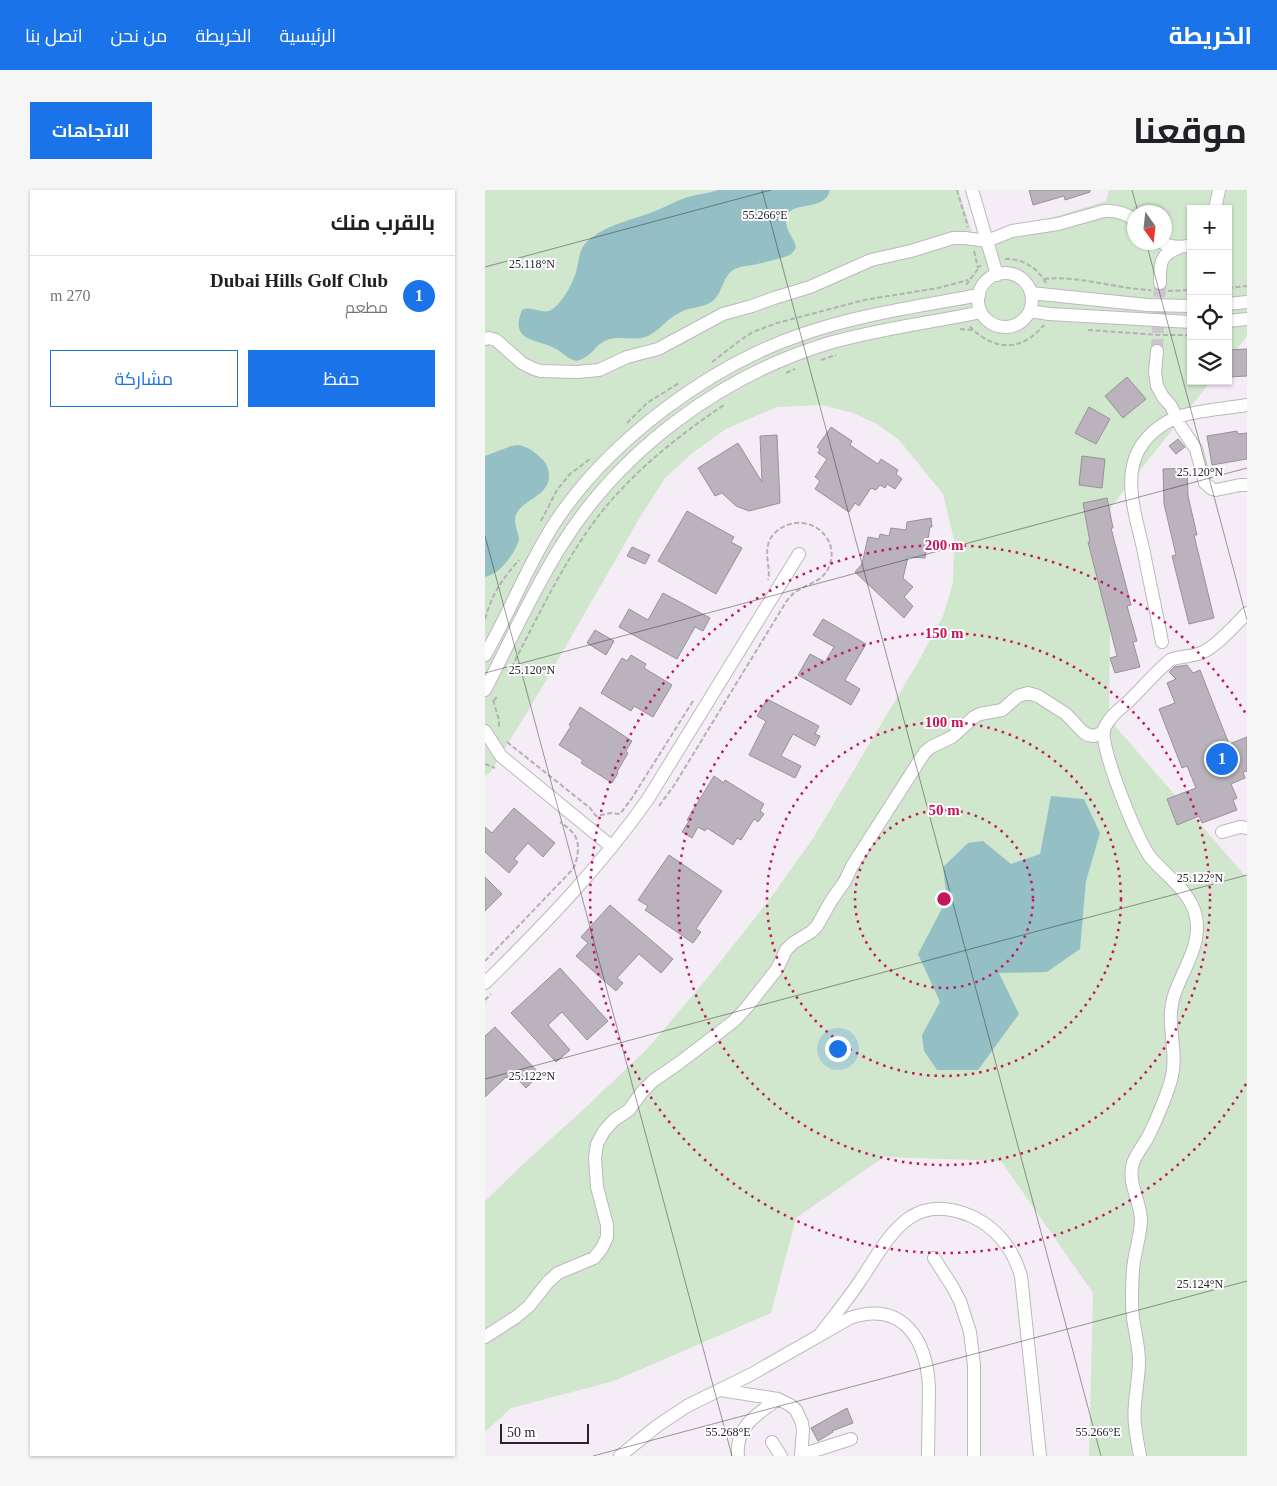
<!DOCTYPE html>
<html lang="ar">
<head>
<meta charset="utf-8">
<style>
  body { margin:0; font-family:"Times New Roman",Cairo,serif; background:#f6f6f6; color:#202124; direction:rtl }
  .controls { position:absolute; right:15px; top:15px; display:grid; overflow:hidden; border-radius:0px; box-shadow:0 1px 4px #0004 }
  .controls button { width:45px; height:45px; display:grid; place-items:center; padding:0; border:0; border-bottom:1px solid #e0e0e0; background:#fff; color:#202124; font:25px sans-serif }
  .compass { position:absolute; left:642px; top:15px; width:45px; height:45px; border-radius:50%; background:#fff; box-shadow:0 1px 4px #0004; rotate:165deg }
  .scale { position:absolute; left:15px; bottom:12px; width:89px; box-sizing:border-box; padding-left:5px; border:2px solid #272528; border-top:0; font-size:14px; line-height:18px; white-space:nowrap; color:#272528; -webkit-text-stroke:4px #fefdff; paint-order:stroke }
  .you { position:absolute; left:352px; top:858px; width:18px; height:18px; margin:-12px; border:4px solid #fff; border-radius:50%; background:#1a73e8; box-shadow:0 0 0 8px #1a73e833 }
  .badge { display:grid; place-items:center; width:32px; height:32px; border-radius:50%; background:#1a73e8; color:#fff; font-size:16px; font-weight:700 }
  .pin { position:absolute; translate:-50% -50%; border:2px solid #fff; box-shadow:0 1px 5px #0006 }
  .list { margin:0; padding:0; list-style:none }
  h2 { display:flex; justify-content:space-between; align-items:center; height:65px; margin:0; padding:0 20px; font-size:21px }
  h2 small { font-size:16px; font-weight:400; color:#757577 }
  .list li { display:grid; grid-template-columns:32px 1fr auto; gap:15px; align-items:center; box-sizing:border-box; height:80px; padding:0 20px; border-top:1px solid #e0e0e0 }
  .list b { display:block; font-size:19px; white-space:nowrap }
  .list p { margin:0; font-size:16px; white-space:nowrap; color:#757577 }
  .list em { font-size:16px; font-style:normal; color:#757577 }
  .actions { display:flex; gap:10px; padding:15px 20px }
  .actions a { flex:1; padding:11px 0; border:1px solid #1a73e8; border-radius:0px; text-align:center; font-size:18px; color:#1a73e8 }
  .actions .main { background:#1a73e8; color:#fff }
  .icon { flex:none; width:28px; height:28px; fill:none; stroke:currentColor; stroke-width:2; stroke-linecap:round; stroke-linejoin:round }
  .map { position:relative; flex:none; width:762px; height:1266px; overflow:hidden; direction:ltr; border-radius:0px }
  header { display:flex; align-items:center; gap:30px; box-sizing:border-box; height:70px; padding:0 25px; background:#1a73e8; color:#fff }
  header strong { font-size:24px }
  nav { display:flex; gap:28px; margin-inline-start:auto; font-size:18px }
  .intro { display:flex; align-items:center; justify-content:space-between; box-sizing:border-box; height:120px; padding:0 30px }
  h1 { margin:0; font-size:35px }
  .button { padding:12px 22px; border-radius:0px; background:#1a73e8; color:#fff; font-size:18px; font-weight:700 }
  main { display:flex; gap:30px; padding:0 30px }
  aside { flex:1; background:#fff; border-radius:0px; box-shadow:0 1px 4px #0004 }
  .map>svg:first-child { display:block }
</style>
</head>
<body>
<header>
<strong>الخريطة</strong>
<nav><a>الرئيسية</a><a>الخريطة</a><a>من نحن</a><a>اتصل بنا</a></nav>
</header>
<div class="intro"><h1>موقعنا</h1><a class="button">الاتجاهات</a></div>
<main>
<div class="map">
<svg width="762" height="1266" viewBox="0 0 762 1266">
  <rect width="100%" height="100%" fill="#f5edf6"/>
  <path fill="#d0e7cd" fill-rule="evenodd" d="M0,0H473L490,51L621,11L624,0H762V146L743,170V19H706V191H726L626,317L624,529L762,688V1266H604L608,1103L516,971L399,967L311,1028L286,1123L129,1191L26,1218L0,1242V1011L34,978L101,917L163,858L223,787L281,714L327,650L432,474L458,426L468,393L469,350L458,304L414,250L392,234L368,223L337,215L292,217L241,239L210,261L180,288L154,329L55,501L5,583L0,586ZM650,22H680V52H650Z"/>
  <path fill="#94c0c5" d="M233,0H345C340,24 301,8 301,31C301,41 309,48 311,57L309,61L305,65C294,69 281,72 268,75C262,76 256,76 250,79C238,85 238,101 229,110C219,119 205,116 194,123C182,129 175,140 163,146C149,152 135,145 122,150C109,155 108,167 91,171C83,169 78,163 71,159C51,148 24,152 37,120C48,115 56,125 66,120C76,115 88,93 91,82C95,68 93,58 106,48C125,34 143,31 165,23C177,19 188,12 200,8C211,4 222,4 233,0Z
    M32,255C42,256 49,261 56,268C61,272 63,277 64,284C65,307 37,309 31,325C28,332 33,341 34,348C34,357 19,377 11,382C7,384 4,386 0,387V266L26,256Z
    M566,606L599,609L615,643L601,691L595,759L562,782L514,783L534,824L493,880H452L439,861L437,845L455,812L433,764L462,709L458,677L483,653L498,651L526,674L555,664Z"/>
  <path fill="#bab3bc" stroke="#989199" d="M544,0H605V2L580,10L579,6L548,15Z
    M762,159V186L743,187V160Z
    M642,187L661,209L638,228L620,206Z
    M604,217L625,229L611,254L590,243Z
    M346,237L367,251L365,255L393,274L396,269L413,280L411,284L417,289L410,299L402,294L400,298L395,295L391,300L386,298L374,316L370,313L364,322L330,299L335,291L330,287L342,269L333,263L335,259L332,257Z
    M752,241L753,244L762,243V269L727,275L722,246Z
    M292,245L295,313L264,321L251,316L237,303L230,306L213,278L253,253L277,292L275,246Z
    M693,249L700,257L691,264L684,256Z
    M597,266L620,269L617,298L594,295Z
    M702,278L703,306L712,345H709L729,428L704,434L687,366L691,365L679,314L678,279Z
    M622,308L628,338H626L646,415L642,416L652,451L648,452L655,477L630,483L625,468L632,466L603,352H605L598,313Z
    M202,321L249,347L246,352L257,358L231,404L173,371Z
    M446,328L447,337H445L440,368L423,367L418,388L428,397L419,407L428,416L419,428L370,382L377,374L383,347L394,349L395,344L404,346L406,338L421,340L422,332Z
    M147,357L165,365L160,374L142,366Z
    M178,403L225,428L218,441L210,437L192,469L134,437L144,419L163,430Z
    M338,429L381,454L360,490L375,499L366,515L313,485L325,464L340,472L349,457L328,445Z
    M110,440L129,451L121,465L102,453Z
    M146,465L161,474L159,478L187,495L168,527L149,516L146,521L116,503L137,468L142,471Z
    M702,475L708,483L715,480L744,554L762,547V581L758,582L760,588L746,594L752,608L748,610L752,620L717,633L714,626L692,635L682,609L711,598L702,576L697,578L674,519L690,513L682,493L691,489L684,482L689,477Z
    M282,509L334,536L330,544L335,546L330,556L308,544L296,566L316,576L310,588L264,565L281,531L272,526Z
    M95,517L147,551L141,561L143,563L132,582L133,583L127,593L96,573L98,570L74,555L86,536L84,535Z
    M229,586L239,593L240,590L279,614L275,621L279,624L273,632L269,629L256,650L252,648L248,655L222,638L220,641L213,637L207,648L197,642L204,631L202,630Z
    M29,618L70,653L58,667L43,653L29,669L33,672L24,683L0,662V637L7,643Z
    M184,665L237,701L211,739L216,742L208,753L160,720L163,716L153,710Z
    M0,687L17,704L0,721Z
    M125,715L188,769L176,783L154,764L132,788L138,793L131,801L91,766L103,753L96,747Z
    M75,778L123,831L102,850L77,822L63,835L85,860L71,872L26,823Z
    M10,837L55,884L41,898L30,886L25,891L21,887L0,907V846Z
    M362,1218L368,1233L347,1241L348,1242L333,1251L326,1238Z"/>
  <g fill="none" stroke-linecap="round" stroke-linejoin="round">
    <path stroke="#ccc5cd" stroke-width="12" stroke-dasharray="12 6" stroke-linecap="butt" d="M672,161L675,93"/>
    <defs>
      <path id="minor" d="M487,0L512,85
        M730,19L734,0
        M676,52C686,58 695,58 706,55
        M493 110a27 27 0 1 1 54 0a27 27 0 1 1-54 0Z
        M675,93C675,75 674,65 693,58
        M546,103L662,115L706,116
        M743,114L762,112
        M545,121L564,124L706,132
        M743,131L762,129
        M0,149L4,148L11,150L37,173L49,179L56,181L92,182L114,180L142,167L173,159L238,124L267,116L289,108L325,97L386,70L426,61L468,48H480L502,51L527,41L573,34L619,21C631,20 640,23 650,30
        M672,161L670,182L672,196L678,207L686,216L696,237L711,259L720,293L727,299L731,300L755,295H762
        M677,452C671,420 664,389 658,358C652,332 642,301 648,275C653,253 670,237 690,228C710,220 741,219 762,215
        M0,465C25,422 42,376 69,334C123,251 226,174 321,143C377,124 436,116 494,105
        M0,500C25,452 47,402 76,356C135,261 234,187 341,154C392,139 445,133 496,122
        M0,541L16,566L127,657
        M737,642L755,637L762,638
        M0,793C58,736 116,676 163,609L314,364
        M449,1068L467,1096L475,1111L485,1142L489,1175V1266
        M336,1143C349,1126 363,1109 375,1091C404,1048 424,1000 486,1026C512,1038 528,1059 536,1086L555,1266
        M0,1147L31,1127L44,1116L63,1092L73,1083L109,1068L117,1058L122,1047V1035L112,997L110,968L112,954L119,941L129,930L144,920L157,902L168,891L194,873L232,844L249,831L262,817L292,779L301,760L308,753L326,742L332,736L346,711L360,691L367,676L440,562L446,557L467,547L489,527L495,524L517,520L533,506L543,503L553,506L581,524L598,542L603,545L609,546L619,542
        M235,1200L293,1209L305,1215L311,1220L317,1233L318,1240L316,1266
        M287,1252L296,1266
        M316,1265L366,1249
        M135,1266L172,1236L202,1216L265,1185L365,1128C418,1110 442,1150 444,1198L443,1266
        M253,1266C250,1237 272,1224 293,1209
        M655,1266C652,1249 648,1232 650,1214C651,1200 654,1186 654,1171C654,1156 650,1143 648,1128C646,1112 647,1096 648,1080C649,1063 656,1046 656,1029C655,1010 642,992 648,973C651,964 658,956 663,947C671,931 683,903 687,886C693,860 681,835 688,809C695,784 713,762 712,735C711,705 684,689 666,668C653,653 614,556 619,539C621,535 623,531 626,528C631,521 639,516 645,510C658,497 671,482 685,470C695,466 706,467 716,463C731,457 750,435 762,423"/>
    </defs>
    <use href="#minor" stroke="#beb7bf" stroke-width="14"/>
    <path stroke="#b5afb6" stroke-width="2" stroke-dasharray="5 2.5" stroke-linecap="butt" d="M472,0L483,37
      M489,61L493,78
      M520,69C537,68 553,78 561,93
      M559,89C593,85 631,99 666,100
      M481,95L496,75
      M743,98L762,96
      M683,101L706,100
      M485,136C488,141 492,143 496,146C520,163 542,155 559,135
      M475,139L488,140
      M603,140L675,145H703
      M336,170L351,165
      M227,172L257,149L268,142L292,133L379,110L453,98L483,90
      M301,183L310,179
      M142,233L162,213L194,193
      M56,331L72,300L85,284L105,269
      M0,429C8,402 16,391 34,370
      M23,484C54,425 86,354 131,305C163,270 200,241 239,215
      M8,510L14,530V539
      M9,511L12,506
      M22,552L105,618L111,626L126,623L135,624L147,608L208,511
      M0,574L10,578
      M174,616L190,594L301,412C305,407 308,403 312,401C324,393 336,392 343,379C358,349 324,321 296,338C291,341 286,346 284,352C279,365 286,378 283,390
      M0,771L88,679C93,669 96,652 88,643C85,639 79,635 75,632
      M0,810L6,804"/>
    <use href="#minor" stroke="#fff" stroke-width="12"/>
  </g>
  <path fill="none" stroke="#272528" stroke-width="1" stroke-opacity="0.45" d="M277,0L616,1266M647,0L653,22M661,52L762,430M0,77L286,0M0,346L247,1266M0,483L762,278M0,889L762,685M108,1266L762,1091"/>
  <g fill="none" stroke="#c2185b" stroke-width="2.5" stroke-dasharray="2.5 5">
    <circle cx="459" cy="709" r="89"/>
    <circle cx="459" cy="709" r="177"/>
    <circle cx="459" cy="709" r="266"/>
    <path d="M761 894A354 354 0 1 1 761 524"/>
  </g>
  <g font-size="12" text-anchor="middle" fill="#272528" stroke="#fefdff" stroke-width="4" stroke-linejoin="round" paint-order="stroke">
    <text x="280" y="29">55.266°E</text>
    <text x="47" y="78">25.118°N</text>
    <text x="715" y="286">25.120°N</text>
    <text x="47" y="484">25.120°N</text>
    <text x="715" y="692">25.122°N</text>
    <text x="47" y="890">25.122°N</text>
    <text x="715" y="1098">25.124°N</text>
    <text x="243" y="1246">55.268°E</text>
    <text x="613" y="1246">55.266°E</text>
  </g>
  <circle cx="459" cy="709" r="8" fill="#c2185b" stroke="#fefdff" stroke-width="2.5"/>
  <g font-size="15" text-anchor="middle" font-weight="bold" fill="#c2185b" stroke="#fefdff" stroke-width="4" stroke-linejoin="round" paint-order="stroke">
    <text x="459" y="360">200 m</text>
    <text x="459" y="448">150 m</text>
    <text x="459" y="537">100 m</text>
    <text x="459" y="625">50 m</text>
  </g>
</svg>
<div class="controls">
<button>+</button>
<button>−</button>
<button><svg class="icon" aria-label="locate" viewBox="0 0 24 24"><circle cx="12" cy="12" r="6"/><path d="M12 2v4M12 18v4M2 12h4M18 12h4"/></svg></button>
<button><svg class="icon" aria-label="layers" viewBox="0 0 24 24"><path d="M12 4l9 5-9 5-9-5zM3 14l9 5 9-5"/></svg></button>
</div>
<svg class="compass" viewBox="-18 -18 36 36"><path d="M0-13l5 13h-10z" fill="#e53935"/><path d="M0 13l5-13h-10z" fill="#757577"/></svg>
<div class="scale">50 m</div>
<div class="you"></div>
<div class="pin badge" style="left:737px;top:569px">1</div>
</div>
<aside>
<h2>بالقرب منك<small></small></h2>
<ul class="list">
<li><span class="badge">1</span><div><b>Dubai Hills Golf Club</b><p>مطعم</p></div><em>270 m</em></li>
</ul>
<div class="actions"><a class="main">حفظ</a><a>مشاركة</a></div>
</aside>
</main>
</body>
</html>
